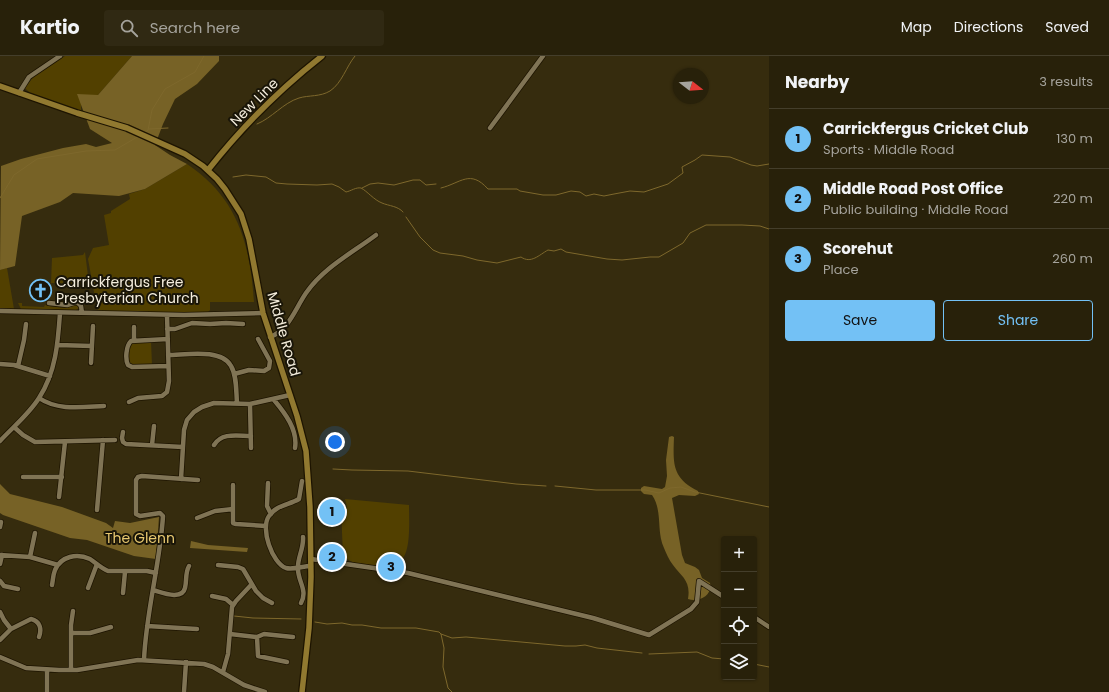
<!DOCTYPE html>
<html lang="en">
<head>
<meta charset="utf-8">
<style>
  body { margin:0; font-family:Poppins,sans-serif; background:#302913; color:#f1f3f6 }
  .controls { position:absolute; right:12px; bottom:12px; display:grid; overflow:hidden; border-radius:4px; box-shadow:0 1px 3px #0004 }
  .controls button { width:36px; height:36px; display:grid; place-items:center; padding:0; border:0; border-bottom:1px solid #443e2b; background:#28210a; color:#f1f3f6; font:20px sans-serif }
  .compass { position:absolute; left:673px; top:12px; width:36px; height:36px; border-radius:50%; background:#28210a; box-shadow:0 1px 3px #0004; rotate:107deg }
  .you { position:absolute; left:335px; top:386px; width:14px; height:14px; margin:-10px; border:3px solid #fff; border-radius:50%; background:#1a73e8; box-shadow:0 0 0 6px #1a73e833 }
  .badge { display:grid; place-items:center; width:26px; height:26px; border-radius:50%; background:#73c1f5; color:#111; font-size:13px; font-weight:700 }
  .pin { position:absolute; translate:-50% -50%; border:2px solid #fff; box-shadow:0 1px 4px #0006 }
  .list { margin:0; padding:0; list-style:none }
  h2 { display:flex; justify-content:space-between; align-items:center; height:52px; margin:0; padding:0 16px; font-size:17px }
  h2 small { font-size:13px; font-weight:400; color:#a5a39c }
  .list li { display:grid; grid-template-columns:26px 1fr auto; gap:12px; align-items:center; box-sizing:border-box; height:60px; padding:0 16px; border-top:1px solid #443e2b }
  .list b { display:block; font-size:15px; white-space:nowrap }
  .list p { margin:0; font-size:13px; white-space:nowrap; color:#a5a39c }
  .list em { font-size:13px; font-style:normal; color:#a5a39c }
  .actions { display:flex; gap:8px; padding:12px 16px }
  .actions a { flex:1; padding:9px 0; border:1px solid #73c1f5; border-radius:4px; text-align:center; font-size:14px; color:#73c1f5 }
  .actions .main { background:#73c1f5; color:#111 }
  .icon { flex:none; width:22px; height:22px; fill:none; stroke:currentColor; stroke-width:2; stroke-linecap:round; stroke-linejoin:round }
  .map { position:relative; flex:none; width:769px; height:636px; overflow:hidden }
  header { display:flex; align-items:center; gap:24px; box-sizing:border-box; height:56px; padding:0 20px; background:#28210a; border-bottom:1px solid #443e2b }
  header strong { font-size:19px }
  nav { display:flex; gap:22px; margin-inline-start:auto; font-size:14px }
  .search { width:280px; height:36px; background:#302913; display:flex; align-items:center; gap:10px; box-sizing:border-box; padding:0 14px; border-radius:4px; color:#a5a39c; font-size:15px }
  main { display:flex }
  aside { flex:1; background:#28210a }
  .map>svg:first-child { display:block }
</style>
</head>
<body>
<header>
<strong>Kartio</strong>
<div class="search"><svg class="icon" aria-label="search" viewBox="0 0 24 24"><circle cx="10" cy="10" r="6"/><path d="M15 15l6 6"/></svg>Search here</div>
<nav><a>Map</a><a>Directions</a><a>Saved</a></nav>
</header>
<main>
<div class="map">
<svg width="769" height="636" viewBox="0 0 769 636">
  <rect width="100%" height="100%" fill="#362c0e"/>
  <path fill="#524000" d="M65,0H132L98,39L81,48V56L30,37L25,32L34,20Z
    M187,108C238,142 250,188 254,246H210V254L208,256H102L97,253L88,203L93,192L109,189L104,159L111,157V155L130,143L129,138L145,133Z
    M85,196L89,228L51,227L52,202L83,199Z
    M7,212L14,253L0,252V214Z
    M18,247H22V250L44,251L45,249C51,251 62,252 69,251C72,250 74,249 78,249L79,252L76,254L21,253Z
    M151,285L152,309H132L128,306L129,290L131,286Z
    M345,443L409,449C409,462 411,492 403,502C394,514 369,512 356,508C352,506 347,503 343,500L341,452L347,451Z"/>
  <path fill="#776226" d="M132,0H219V5L197,28L175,43L163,68L155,89L170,99L187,108L145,133L119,140L73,137L60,146L22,160L15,210L0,214L1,110L21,103L63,92L86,88L96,91L112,87L90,73L77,38L98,39Z
    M672,380L674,381C673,408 672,422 698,435L699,438L695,440L679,439L672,442L682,499L685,507L695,511L699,514L702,522L710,527C713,539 699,547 688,543C691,525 682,521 673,509C669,504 666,497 664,492C656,475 663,455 652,439L644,438L641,435V432L644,430L662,433L665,431L667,420L666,404L669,381Z
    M0,428L10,438L62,451L106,467L113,472L115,465L130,467L159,461L156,503L134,500L87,484L70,482L3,459L0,457Z
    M191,485L208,489L248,492L247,496L190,492Z"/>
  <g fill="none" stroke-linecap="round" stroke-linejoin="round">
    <path stroke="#7e682c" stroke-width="1" d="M257,68C272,62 283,47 299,42C309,39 320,41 330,35C342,27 346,11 355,0
      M149,73L168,72
      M144,77L148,74L152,54L165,33L195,16L204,0
      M233,121L246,119L266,121L276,127L287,128L317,129L332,128L339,131L346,136C351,135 356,131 361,132C367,135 374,144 382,147C389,150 398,150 403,156
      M362,132L370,128L378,127L394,129L413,124H420L426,129L436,128
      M441,132C461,127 470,113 488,133H517L520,135L543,139H556L571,135L580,136L586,140L594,138L604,140L614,138L630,135L644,136L668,128L683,117L682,111L695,104L702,99L730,101L751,109L757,110L769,108
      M0,142L14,119L37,103L86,95L115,94L139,80
      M406,161L420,181L433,194L440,197L463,200L477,204L497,207L521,201C531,208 539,199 548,194L554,195L561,193L566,196L607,203L622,204L650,201H659L683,187L690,177L706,169H742L760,170L769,173
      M333,413L352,414L408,415L516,428L546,430
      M555,430L596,434H645L659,437L670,432L681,431L695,436L769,451
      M234,560L253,562L301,563
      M315,566L327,568L342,567L352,569H362L381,572H416L439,576L441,578L444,592L443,611L448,632L452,636
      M441,578L452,582L466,581L565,590H576L585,589L597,592L642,597
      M649,598L697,596L712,602L724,603
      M754,608L769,611"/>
    <defs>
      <path id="minor" d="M19,37L29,21L60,0
        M490,72L543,0
        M49,247L67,249L77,246L81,250L82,257
        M0,255L184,259L263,257
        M134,271V284
        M167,273H175L192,267L210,268L226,267L243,268
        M270,281C289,274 295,253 306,237C323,212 352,197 376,179
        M168,283L131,285C126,290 125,303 128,309L132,311L168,310
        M58,289L92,290
        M168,299C185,299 221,292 231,310C237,320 236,335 237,347
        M91,307L93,270
        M0,308L14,309L50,320
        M18,310L24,284L26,268
        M234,318L249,314L264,315L269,312L270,305L258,283
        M39,342C58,355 82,351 104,350
        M274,344C285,357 298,374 295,392
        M129,346L138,342L162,340L167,336L169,325L167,259
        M250,348L251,392
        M14,371L23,379L35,386L115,384
        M123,376L122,382L123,386L126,388L183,391
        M0,385C13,371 29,358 39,342C56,316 58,286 60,257
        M152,389L154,370
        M214,389C222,376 238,380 251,380
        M23,421H62
        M181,423L184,374L187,364L194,356L202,351L214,347L250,348L290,339
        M302,425L299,443C289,449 276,449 269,460C260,472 272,507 286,512C293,514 303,510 311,510
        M268,427L267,450L271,458
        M233,429V467L236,468L266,470
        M59,441L65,386
        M97,454L103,384
        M197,462L215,455L233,453
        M0,471L1,466
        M0,499L30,501L58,509
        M30,501L35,477
        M311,503L408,517L593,562L649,579L691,553L697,546L699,525L724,541
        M0,508L2,499
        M218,509L238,511L243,513L256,535L263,542L272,547
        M0,525L4,530L18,533
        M52,529C53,524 53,519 55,514C61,500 77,497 90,503C96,507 101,512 108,515H147L156,517
        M88,532L97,508
        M153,534C161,536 182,545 185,532C187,524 185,517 189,510
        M123,537L125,516
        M212,540L226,543L233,549
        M301,547C308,534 298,526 298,513C297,502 304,493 303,481
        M0,556L4,564L11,573
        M754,561L769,571
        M147,570L197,573
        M71,577H90L111,571
        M230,578L257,581
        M0,584L11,573L31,563C40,565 42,573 39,581
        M0,601L26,612L59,614H77L138,604L204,608L213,611L244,629L265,636
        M144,604C146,555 160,509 163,460L160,457L140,460L136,458V424L138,421L142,420L198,424
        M287,606L258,600L257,581L264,578L293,581
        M71,614V569L73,555
        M223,616L228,598L232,551L236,545L251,529
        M47,636V614
        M184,636L186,606"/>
      <path id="major" d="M0,30L77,57L127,72L185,98L203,110L217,123L225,133L241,158L249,183L263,257L297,360L306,395L310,451L311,521L309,572L302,636
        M208,114C241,72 280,33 322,0"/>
    </defs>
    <use href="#minor" stroke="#1d1400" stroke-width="6"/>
    <use href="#major" stroke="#1d1400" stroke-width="8"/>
    <use href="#minor" stroke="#807455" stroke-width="4.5"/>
    <use href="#major" stroke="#917930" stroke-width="5.5"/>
  </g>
  <defs>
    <symbol id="church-ring" viewBox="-11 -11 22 22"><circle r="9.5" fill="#191508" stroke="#73c1f5" stroke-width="1.5"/><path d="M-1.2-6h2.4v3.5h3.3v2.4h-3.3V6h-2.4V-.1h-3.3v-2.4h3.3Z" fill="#73c1f5"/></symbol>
  </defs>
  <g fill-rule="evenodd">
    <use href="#church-ring" x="28" y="222" width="25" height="25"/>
  </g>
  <g text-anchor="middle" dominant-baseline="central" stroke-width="4" stroke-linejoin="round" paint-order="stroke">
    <g font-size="14" fill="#f4eddc" stroke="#191508">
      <text transform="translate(254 46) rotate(-45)">New Line</text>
      <text transform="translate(284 278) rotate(74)">Middle Road</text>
    </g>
    <g font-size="14" fill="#f4eddc" stroke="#191508" text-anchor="start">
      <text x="56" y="226">Carrickfergus Free<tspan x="56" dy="16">Presbyterian Church</tspan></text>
    </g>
    <g font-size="14" fill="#e8c870" stroke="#191508">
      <text x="140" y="482">The Glenn</text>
    </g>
  </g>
</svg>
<div class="controls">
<button>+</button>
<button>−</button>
<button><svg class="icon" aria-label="locate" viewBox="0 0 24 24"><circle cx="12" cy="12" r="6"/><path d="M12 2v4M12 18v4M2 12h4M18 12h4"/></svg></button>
<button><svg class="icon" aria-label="layers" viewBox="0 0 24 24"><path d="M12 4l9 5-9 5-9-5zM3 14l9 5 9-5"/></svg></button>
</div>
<svg class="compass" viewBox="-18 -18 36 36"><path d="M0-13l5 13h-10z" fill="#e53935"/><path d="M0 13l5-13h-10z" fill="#a5a39c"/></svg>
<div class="you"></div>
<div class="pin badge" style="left:332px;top:456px">1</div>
<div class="pin badge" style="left:332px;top:501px">2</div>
<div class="pin badge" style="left:391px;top:511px">3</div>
</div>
<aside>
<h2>Nearby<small>3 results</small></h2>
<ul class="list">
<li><span class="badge">1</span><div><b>Carrickfergus Cricket Club</b><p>Sports · Middle Road</p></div><em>130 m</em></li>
<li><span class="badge">2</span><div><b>Middle Road Post Office</b><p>Public building · Middle Road</p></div><em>220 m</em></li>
<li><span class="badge">3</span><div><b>Scorehut</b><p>Place</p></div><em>260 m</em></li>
</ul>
<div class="actions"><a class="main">Save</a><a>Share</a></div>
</aside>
</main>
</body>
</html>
